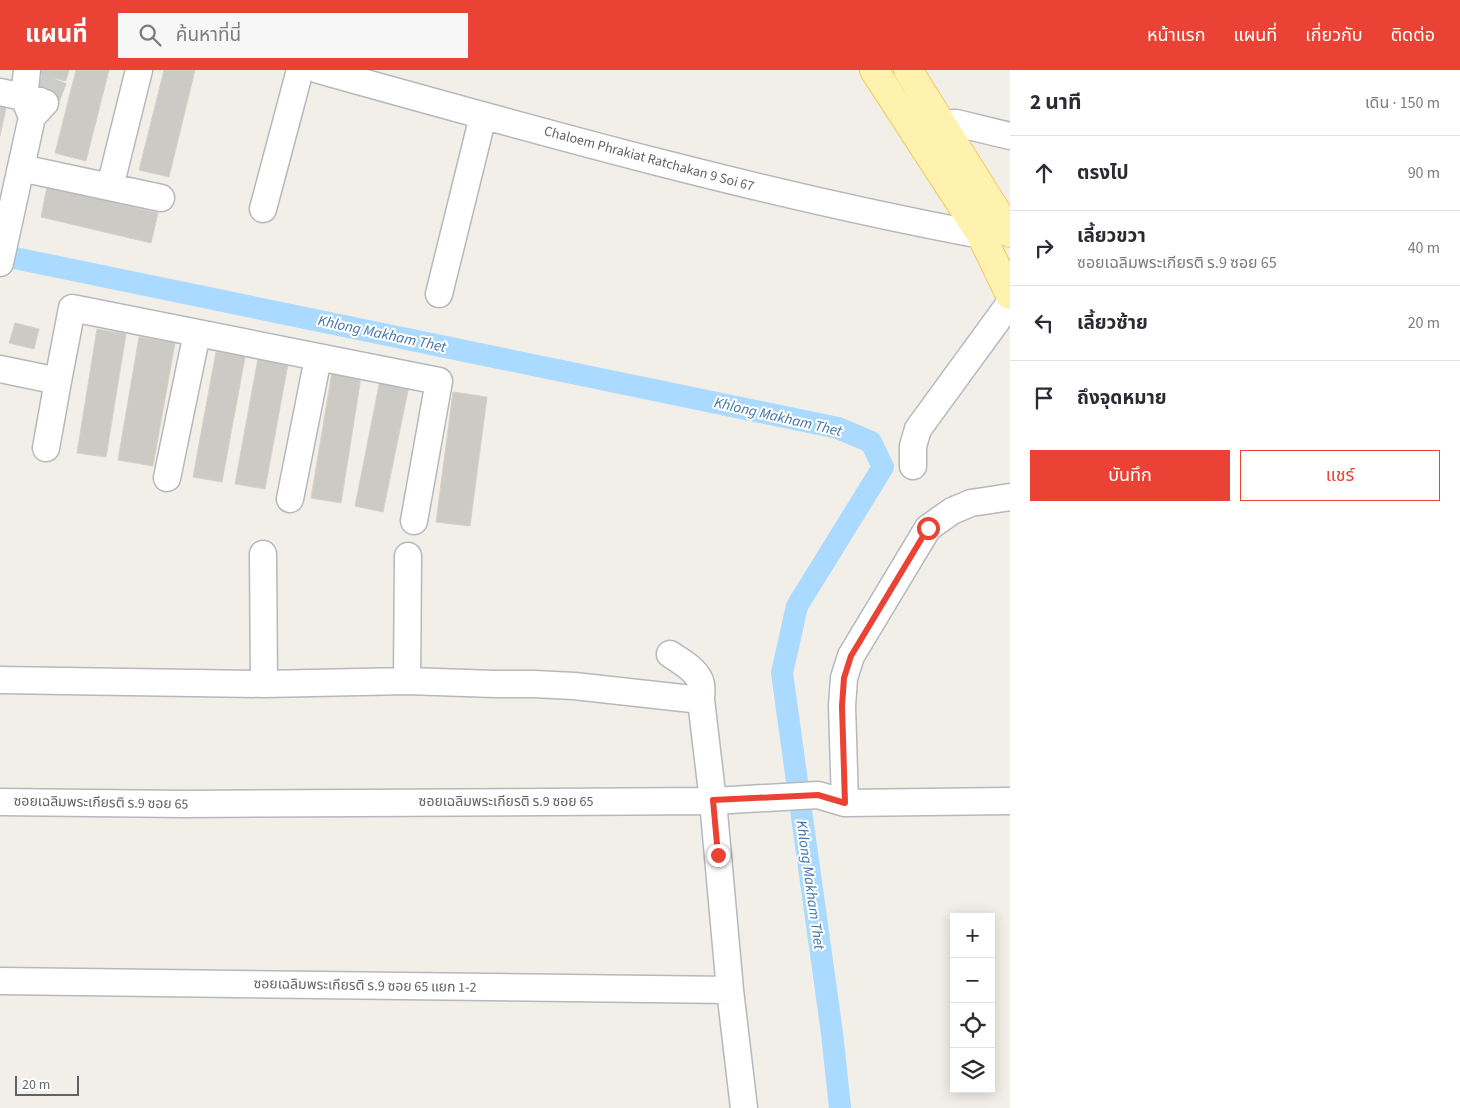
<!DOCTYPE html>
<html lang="th">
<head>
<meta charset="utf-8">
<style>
  body { margin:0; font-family:"Source Sans 3","Noto Sans Thai",sans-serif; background:#f7f7f7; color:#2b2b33 }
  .controls { position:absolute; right:15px; bottom:15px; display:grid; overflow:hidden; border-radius:0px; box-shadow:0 2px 12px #0003 }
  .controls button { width:45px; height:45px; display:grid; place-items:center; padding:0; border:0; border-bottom:1px solid #e1e1e2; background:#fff; color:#2b2b33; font:25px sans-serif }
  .scale { position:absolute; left:15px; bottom:12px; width:64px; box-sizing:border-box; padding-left:5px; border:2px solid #5f6368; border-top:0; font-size:14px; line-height:18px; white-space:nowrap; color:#5f6368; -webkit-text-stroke:4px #fff; paint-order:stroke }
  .stop { position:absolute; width:15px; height:15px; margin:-11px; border:4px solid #ea4335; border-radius:50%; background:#fff }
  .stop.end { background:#ea4335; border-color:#fff; box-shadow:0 1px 5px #0008 }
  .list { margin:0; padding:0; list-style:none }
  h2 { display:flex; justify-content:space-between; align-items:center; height:65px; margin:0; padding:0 20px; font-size:21px }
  h2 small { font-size:16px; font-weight:400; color:#7c7c81 }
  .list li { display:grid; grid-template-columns:32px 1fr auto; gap:15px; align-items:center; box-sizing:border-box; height:75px; padding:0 20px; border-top:1px solid #e1e1e2 }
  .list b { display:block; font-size:19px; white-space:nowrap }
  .list p { margin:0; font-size:16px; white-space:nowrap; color:#7c7c81 }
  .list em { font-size:16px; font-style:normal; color:#7c7c81 }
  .actions { display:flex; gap:10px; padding:15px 20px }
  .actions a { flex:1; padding:11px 0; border:1px solid #ea4335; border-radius:0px; text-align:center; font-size:18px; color:#ea4335 }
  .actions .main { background:#ea4335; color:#fff }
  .icon { flex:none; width:28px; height:28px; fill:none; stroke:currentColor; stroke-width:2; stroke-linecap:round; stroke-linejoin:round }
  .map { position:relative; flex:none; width:1010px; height:1038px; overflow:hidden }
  header { display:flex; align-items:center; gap:30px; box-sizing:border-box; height:70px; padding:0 25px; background:#ea4335; color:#fff }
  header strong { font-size:24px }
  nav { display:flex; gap:28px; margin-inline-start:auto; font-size:18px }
  .search { width:350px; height:45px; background:#f7f7f7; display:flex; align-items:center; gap:12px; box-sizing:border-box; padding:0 18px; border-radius:0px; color:#7c7c81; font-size:19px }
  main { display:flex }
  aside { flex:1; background:#fff }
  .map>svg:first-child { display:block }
</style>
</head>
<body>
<header>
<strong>แผนที่</strong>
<div class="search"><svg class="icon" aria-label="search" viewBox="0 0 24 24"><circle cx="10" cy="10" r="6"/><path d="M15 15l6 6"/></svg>ค้นหาที่นี่</div>
<nav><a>หน้าแรก</a><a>แผนที่</a><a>เกี่ยวกับ</a><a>ติดต่อ</a></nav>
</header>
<main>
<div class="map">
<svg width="1010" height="1038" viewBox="0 0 1010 1038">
  <rect width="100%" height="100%" fill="#f1efe8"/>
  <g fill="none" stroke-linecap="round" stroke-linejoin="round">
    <path stroke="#aadaff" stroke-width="22" d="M0,185L838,358L871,372L883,397L797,536L782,603L832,963L840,1038"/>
  </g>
  <path fill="#cccac5" stroke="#d6d1c6" d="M20,0H69L66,11Z
    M76,0H109L86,91L55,83Z
    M164,0H195L169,107L139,100Z
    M0,31L7,33L0,66Z
    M47,117L158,143L151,173L41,147Z
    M15,253L39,259L34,279L9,273Z
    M97,259L126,264L106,387L77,383Z
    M139,267L175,273L153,396L118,390Z
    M216,282L245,287L222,412L193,407Z
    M258,288L288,294L265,419L235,414Z
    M332,302L361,307L341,433L311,428Z
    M380,310L409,316L383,442L355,436Z
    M453,322L487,327L470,456L436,452Z"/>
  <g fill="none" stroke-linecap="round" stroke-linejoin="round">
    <path stroke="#ccccc8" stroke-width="26" stroke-dasharray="26 13" stroke-linecap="butt" d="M45,33L58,0"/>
    <defs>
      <path id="minor" d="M27,0L24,28L32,47
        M319,0C538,61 757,123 981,165
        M0,22L40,31
        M942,54L956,53L1010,66
        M21,98L161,128
        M110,117L139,0
        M263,139L300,0
        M0,193L32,47L45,33
        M439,224L483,46
        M0,299L58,311L72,238L439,311L414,451
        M46,378L58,311
        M913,396V376L918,359L1010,233
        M167,408L197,263
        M290,429L318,288
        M263,484L264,614
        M670,584C681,592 698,600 701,614C702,619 701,625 701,630L713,731L730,920L744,1038
        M0,610L264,614L407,611L495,614H534L574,616L701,630
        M407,611L408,486
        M0,732L184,734L713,731L818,725L845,733L1010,731
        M845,733L842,636L844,608L851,586L928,458L952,441L971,433L1010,427
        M0,911L730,920"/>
      <path id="major" d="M874,0L981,165L1010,225
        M908,0L1010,163"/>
    </defs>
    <use href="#minor" stroke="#b5b8bc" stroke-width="29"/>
    <use href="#major" stroke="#f2c960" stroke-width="30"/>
    <use href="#minor" stroke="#fff" stroke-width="26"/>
    <use href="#major" stroke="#fff2af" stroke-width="28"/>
  </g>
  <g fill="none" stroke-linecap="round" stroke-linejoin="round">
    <path stroke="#ea4335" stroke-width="6" d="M718,785L713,730L818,725L845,733L842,636L844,608L851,586L928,458"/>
  </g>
  <g text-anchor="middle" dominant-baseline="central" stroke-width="4" stroke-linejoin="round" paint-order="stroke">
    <g font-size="14" fill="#5f6368" stroke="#fff">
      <text transform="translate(649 89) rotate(15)">Chaloem Phrakiat Ratchakan 9 Soi 67</text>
      <text x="506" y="732">ซอยเฉลิมพระเกียรติ ร.9 ซอย 65</text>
      <text transform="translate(101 733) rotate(1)">ซอยเฉลิมพระเกียรติ ร.9 ซอย 65</text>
      <text transform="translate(365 916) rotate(1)">ซอยเฉลิมพระเกียรติ ร.9 ซอย 65 แยก 1-2</text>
    </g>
    <g font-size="15" font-style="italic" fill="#4174aa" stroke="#fff">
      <text transform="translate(382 264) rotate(12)">Khlong Makham Thet</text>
      <text transform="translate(778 347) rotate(13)">Khlong Makham Thet</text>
      <text transform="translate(810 815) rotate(82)">Khlong Makham Thet</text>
    </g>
  </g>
</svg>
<div class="controls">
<button>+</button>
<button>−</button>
<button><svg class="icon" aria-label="locate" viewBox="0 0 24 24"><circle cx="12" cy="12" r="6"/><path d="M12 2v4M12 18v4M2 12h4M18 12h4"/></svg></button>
<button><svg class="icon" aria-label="layers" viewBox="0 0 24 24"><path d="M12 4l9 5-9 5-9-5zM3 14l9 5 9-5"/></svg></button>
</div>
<div class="scale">20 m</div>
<div class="stop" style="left:928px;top:458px"></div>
<div class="stop end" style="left:718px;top:785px"></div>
</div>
<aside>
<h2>2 นาที<small>เดิน · 150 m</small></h2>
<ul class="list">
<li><svg class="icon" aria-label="ahead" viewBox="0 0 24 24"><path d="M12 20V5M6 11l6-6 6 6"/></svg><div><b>ตรงไป</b></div><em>90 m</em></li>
<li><svg class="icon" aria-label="right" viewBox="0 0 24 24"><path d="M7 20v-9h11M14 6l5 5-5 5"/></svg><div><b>เลี้ยวขวา</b><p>ซอยเฉลิมพระเกียรติ ร.9 ซอย 65</p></div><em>40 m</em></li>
<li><svg class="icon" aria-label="left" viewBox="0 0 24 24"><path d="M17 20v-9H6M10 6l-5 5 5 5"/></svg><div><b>เลี้ยวซ้าย</b></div><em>20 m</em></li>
<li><svg class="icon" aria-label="arrive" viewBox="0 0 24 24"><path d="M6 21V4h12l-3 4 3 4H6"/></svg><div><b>ถึงจุดหมาย</b></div></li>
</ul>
<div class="actions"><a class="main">บันทึก</a><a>แชร์</a></div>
</aside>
</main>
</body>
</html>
